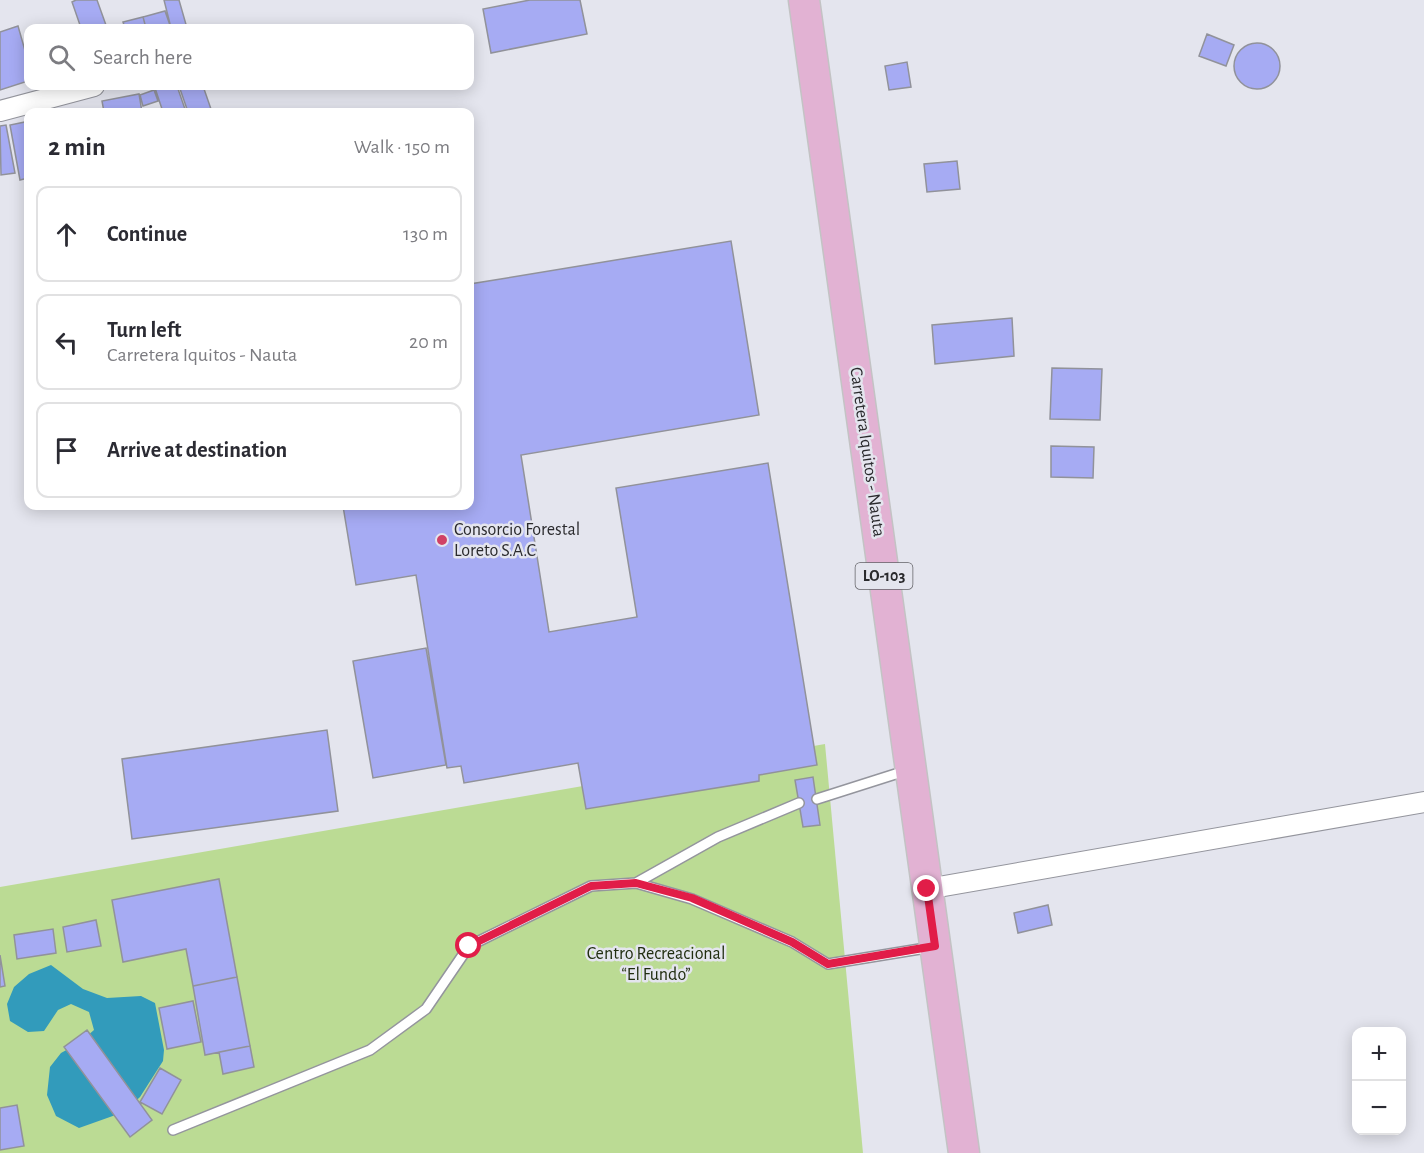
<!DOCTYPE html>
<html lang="en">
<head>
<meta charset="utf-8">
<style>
  body { margin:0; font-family:"Alegreya Sans",sans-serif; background:#f7f7f7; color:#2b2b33 }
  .controls { position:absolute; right:18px; bottom:18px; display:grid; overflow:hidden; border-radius:12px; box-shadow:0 3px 15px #0003 }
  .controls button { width:54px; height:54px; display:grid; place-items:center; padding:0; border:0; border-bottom:2px solid #e1e1e2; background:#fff; color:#2b2b33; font:30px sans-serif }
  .stop { position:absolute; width:18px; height:18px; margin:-14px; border:4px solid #e11d48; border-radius:50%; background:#fff }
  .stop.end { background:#e11d48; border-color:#fff; box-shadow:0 2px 6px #0008 }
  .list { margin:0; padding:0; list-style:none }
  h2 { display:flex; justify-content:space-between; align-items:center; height:78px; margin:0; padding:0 24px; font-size:26px }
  h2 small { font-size:20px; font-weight:400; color:#7c7c81 }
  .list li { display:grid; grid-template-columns:39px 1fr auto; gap:18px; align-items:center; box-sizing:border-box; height:96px; margin:0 12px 12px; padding:0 12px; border:2px solid #e1e1e2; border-radius:12px }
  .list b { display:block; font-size:22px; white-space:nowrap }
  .list p { margin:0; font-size:20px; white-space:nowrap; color:#7c7c81 }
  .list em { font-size:20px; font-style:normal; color:#7c7c81 }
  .icon { flex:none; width:33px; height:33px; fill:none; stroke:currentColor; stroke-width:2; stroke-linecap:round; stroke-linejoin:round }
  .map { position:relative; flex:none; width:1424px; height:1153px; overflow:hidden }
  .search { position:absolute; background:#fff; box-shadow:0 3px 15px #0003; left:24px; top:24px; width:450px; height:66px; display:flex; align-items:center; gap:15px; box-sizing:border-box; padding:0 21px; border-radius:12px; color:#7c7c81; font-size:22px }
  .panel { position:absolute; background:#fff; box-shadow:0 3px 15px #0003; left:24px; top:108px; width:450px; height:402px; border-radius:12px }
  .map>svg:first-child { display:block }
</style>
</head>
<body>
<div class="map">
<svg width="1424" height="1153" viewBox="0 0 1424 1153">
  <rect width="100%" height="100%" fill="#e4e5ee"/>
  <path fill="#bbdb94" d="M825,744L863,1153H0V887Z"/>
  <path fill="#329bbb" d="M51,965L83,989L107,998L141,996L155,1003L164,1050L163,1061L140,1097L124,1112L79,1128L56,1116L47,1095L50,1067L61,1053L79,1043L94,1030L89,1012L71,1004L58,1010L44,1031L28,1032L10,1021L7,1004L14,987L29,974Z"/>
  <path fill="#a6abf3" stroke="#91929a" stroke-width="1.5" d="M76,0H97L107,28H81L72,2Z
    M164,0H179L187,28H171Z
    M530,0H580L587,34L491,53L483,9Z
    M165,11L171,28H146L143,17Z
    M143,17L146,28H125L123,22Z
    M18,26L28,61V81L0,90V32Z
    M1207,34L1234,45L1226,66L1199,56Z
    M1234 66a23 23 0 1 1 46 0a23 23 0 1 1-46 0Z
    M907,62L911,87L889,90L885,66Z
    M163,86H177L186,112H163L155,88Z
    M179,86H203L212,112H188Z
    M154,90L158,101L143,106L140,95Z
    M139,94L142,112H104L102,101Z
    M25,122L28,138V178L20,180L10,125Z
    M6,125L15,173L1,175L0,126Z
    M957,161L960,189L927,192L924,164Z
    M731,241L759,415L521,455L549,632L637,617L616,488L768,463L817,765L759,775V781L586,809L578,763L464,783L461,766L447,768L416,575L356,585L343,506H470V284Z
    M1012,318L1014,356L935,364L932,325Z
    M1052,368L1102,369L1100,420L1050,419Z
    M1051,446L1094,447L1093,478L1051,477Z
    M426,648L446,765L373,778L353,661Z
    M327,730L338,811L132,839L122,759Z
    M813,777L820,825L803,827L795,780Z
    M219,879L237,977L193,986L186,949L123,962L112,900Z
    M1048,905L1052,925L1018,933L1014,913Z
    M96,920L101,946L67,952L63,927Z
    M53,929L56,953L17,959L14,935Z
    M0,955L5,986L0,987Z
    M237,977L250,1046L205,1055L193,986Z
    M193,1001L201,1042L167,1049L159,1008Z
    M87,1030L152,1120L130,1137L64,1047Z
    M250,1046L254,1067L223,1074L219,1052Z
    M160,1068L181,1080L162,1114L140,1102Z
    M17,1105L24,1146L0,1150V1108Z"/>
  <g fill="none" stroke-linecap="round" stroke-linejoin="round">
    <defs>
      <path id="lane" d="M817,799L905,771
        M636,883L718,837L799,803
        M173,1130L370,1050L426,1009L469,946L591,886L636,883L692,899L792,942L828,964L932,947"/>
      <path id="street" d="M0,111L94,86
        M927,889L1424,802"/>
      <path id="primary" d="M804,0L964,1153"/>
    </defs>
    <use href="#lane" stroke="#94959d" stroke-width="12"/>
    <use href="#street" stroke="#94959d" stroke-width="22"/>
    <use href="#primary" stroke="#c3c3c4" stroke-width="33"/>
    <use href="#lane" stroke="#fff" stroke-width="9"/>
    <use href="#street" stroke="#fff" stroke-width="20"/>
    <use href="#primary" stroke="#e2b2d3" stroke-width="30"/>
  </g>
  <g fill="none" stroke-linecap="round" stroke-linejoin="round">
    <path stroke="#e11d48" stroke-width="8" d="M469,946L591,886L636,883L692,898L792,942L828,964L935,946L927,889"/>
  </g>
  <circle fill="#d04166" stroke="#e4e5ee" stroke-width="2" cx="442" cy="540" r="6"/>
  <g text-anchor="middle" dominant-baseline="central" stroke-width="5" stroke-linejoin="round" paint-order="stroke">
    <rect fill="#e4e5ee" stroke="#626267" stroke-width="1.5" x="855.5" y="563" width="57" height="26" rx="4.5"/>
    <g font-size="16" font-weight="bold" fill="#2a2a2d">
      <text x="884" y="576">LO-103</text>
    </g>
    <g font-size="18" fill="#2a2a2d" stroke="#e4e5ee">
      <text transform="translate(867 452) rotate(82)">Carretera Iquitos - Nauta</text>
    </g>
    <g font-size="18" fill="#2a2a2d" stroke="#e4e5ee" text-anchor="start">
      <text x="454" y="530">Consorcio Forestal<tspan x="454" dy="21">Loreto S.A.C</tspan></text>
    </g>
    <g font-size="18" fill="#212e10" stroke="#e4e5ee">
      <text x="656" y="954">Centro Recreacional<tspan x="656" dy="21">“El Fundo”</tspan></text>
    </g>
  </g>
</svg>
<div class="controls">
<button>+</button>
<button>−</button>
</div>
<div class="stop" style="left:469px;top:946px"></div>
<div class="stop end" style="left:927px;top:889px"></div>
<div class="search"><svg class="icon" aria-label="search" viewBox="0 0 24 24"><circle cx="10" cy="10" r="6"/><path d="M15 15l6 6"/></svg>Search here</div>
<section class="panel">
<h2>2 min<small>Walk · 150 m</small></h2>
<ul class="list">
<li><svg class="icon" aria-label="ahead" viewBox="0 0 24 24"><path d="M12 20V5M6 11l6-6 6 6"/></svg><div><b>Continue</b></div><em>130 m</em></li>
<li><svg class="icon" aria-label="left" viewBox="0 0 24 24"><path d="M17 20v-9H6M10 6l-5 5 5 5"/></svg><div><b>Turn left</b><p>Carretera Iquitos - Nauta</p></div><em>20 m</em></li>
<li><svg class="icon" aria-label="arrive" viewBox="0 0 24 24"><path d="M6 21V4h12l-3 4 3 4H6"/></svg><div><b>Arrive at destination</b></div></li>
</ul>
</section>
</div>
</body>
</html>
